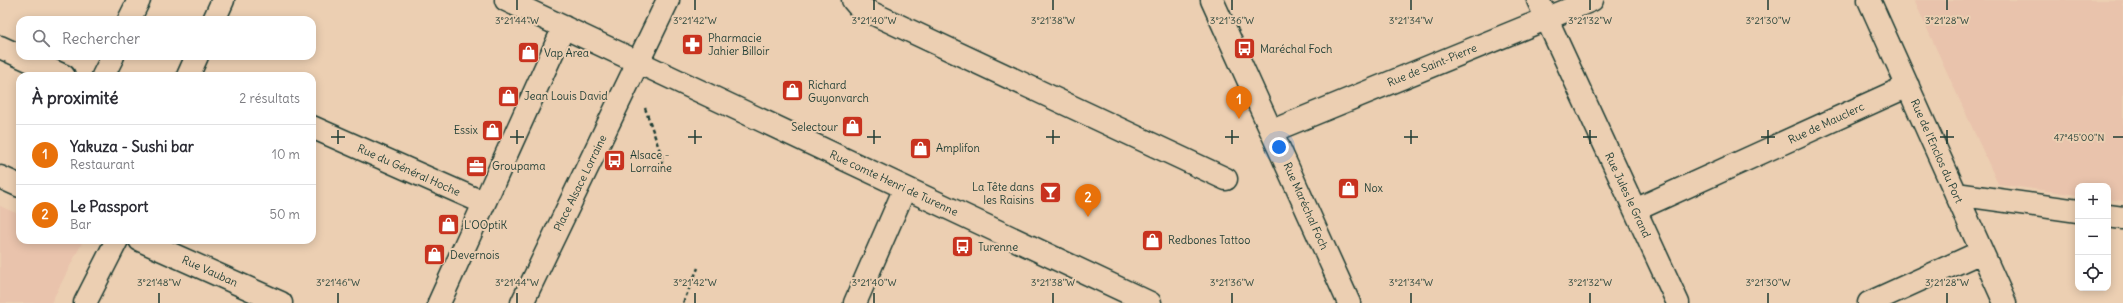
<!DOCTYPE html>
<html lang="fr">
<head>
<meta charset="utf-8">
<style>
  body { margin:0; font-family:Delius,sans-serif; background:#f7f7f7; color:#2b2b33 }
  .controls { position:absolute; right:12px; bottom:12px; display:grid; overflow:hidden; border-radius:8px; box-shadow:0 2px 10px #0003 }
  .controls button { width:36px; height:36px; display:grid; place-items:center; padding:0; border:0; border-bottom:1px solid #e1e1e2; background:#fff; color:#2b2b33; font:20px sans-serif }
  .you { position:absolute; left:1279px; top:147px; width:14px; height:14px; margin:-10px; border:3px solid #fff; border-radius:50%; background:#1a73e8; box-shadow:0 0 0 6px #1a73e833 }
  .badge { display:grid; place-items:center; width:26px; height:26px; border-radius:50%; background:#b45309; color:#fff; font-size:13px; font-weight:700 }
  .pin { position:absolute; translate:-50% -33px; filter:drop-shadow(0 1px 2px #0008) }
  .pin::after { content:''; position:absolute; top:21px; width:14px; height:12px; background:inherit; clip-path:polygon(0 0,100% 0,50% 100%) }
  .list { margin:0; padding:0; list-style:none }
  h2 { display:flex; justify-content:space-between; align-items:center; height:52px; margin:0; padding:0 16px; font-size:17px }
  h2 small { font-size:13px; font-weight:400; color:#7c7c81 }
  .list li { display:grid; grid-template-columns:26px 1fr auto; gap:12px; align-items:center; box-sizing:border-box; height:60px; padding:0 16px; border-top:1px solid #e1e1e2 }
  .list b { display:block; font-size:15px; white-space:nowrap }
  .list p { margin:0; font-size:13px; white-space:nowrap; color:#7c7c81 }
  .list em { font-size:13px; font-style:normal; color:#7c7c81 }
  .icon { flex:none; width:22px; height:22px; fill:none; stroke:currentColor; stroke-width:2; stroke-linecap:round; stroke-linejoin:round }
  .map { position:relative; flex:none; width:2123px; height:303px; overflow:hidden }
  .search { position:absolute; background:#fff; box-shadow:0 2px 10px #0003; left:16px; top:16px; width:300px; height:44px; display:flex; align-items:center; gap:10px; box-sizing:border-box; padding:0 14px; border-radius:12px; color:#7c7c81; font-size:15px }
  .panel { position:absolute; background:#fff; box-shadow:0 2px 10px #0003; left:16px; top:72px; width:300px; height:172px; border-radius:12px }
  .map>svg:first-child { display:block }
</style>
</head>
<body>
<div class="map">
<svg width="2123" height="303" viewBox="0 0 2123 303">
  <rect width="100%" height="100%" fill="#eccfb2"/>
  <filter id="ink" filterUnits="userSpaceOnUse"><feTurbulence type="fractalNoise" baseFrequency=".025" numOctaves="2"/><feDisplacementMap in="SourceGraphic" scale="8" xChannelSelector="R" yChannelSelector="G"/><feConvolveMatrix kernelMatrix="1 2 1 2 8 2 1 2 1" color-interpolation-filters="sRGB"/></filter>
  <g filter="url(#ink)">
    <path fill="#e9c3ac" d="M1914,0H2123V201L2108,199V186H2078V195L1998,184Z
      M0,206L20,215V240H75L82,243L51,303H0Z"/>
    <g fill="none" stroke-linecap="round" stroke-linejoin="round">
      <defs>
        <path id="minor" d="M506,0L1150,303
          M853,0L859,7L1226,179
          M1212,0L1349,303
          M1538,0L1678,303
          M1869,0L2005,303
          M129,20L139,0
          M214,20L223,0
          M0,47L64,76
          M103,76L113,56
          M188,76L197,56
          M312,127L484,203
          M1272,131L1592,0
          M0,177L20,186
          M1956,194L2078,211
          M1635,210L1908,86
          M2108,216L2123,218
          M140,240L281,303
          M85,303L117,240
          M439,303L564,27
          M522,303L668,0
          M855,303L905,188
          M1869,303L1981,252"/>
      </defs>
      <use href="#minor" stroke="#1f3d34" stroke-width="25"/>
      <path stroke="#1f3d34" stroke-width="2.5" stroke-dasharray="4 3" stroke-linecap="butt" d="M645,108L663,160L656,172
        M683,303L698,268"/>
      <use href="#minor" stroke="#eccfb2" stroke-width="22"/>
    </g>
  </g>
  <path fill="none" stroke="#1f3d34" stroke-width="1.5" d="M517,0V10M695,0V10M874,0V10M1053,0V10M1232,0V10M1411,0V10M1590,0V10M1768,0V10M1947,0V10M338,130V144M517,130V144M695,130V144M874,130V144M1053,130V144M1232,130V144M1411,130V144M1590,130V144M1768,130V144M1947,130V144M331,137H345M510,137H524M688,137H702M867,137H881M1046,137H1060M1225,137H1239M1404,137H1418M1583,137H1597M1761,137H1775M1940,137H1954M2113,137H2123M159,293V303M338,293V303M517,293V303M695,293V303M874,293V303M1053,293V303M1232,293V303M1411,293V303M1590,293V303M1768,293V303M1947,293V303"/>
  <defs>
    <symbol id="pharmacy-square" viewBox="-11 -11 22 22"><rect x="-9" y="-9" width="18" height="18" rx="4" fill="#c8321e" stroke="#eccfb2"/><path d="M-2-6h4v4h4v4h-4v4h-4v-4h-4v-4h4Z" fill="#fff"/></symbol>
    <symbol id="bus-square" viewBox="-11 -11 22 22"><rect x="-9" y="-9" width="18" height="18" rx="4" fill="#c8321e" stroke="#eccfb2"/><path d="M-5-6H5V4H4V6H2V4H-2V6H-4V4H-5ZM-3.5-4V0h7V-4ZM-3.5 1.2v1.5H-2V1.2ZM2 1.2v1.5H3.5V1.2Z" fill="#fff"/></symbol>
    <symbol id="shop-square" viewBox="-11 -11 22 22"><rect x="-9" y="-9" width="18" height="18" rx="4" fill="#c8321e" stroke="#eccfb2"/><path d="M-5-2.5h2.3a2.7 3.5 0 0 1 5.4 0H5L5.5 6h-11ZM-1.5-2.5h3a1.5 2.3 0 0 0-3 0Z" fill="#fff"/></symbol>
    <symbol id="office-square" viewBox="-11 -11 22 22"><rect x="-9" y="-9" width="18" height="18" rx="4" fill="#c8321e" stroke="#eccfb2"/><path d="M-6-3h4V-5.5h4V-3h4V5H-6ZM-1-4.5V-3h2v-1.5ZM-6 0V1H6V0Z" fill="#fff"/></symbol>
    <symbol id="bar-square" viewBox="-11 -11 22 22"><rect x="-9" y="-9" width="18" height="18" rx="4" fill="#c8321e" stroke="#eccfb2"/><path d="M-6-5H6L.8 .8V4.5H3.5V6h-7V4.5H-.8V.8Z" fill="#fff"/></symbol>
  </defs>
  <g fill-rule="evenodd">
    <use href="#pharmacy-square" x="680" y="32" width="25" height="25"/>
    <use href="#bus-square" x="1232" y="36" width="25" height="25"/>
    <use href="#shop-square" x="516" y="40" width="25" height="25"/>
    <use href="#shop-square" x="780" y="78" width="25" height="25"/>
    <use href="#shop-square" x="496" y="84" width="25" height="25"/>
    <use href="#shop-square" x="840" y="114" width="25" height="25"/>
    <use href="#shop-square" x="480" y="118" width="25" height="25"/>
    <use href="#shop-square" x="908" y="136" width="25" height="25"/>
    <use href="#bus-square" x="602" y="148" width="25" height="25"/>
    <use href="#office-square" x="464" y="154" width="25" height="25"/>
    <use href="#shop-square" x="1336" y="176" width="25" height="25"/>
    <use href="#bar-square" x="1038" y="180" width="25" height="25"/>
    <use href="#shop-square" x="436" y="212" width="25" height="25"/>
    <use href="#shop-square" x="1140" y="228" width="25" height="25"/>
    <use href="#bus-square" x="950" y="234" width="25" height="25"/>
    <use href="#shop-square" x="422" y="242" width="25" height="25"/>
  </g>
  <g text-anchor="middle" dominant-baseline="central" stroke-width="4" stroke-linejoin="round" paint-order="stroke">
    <g font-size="11" fill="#1f3d34" stroke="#eccfb2" text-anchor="start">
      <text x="708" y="38">Pharmacie<tspan x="708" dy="13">Jahier Billoir</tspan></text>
      <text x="1260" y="49">Maréchal Foch</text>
      <text x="544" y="53">Vap Area</text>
      <text x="808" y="85">Richard<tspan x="808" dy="13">Guyonvarch</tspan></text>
      <text x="524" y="96">Jean Louis David</text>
      <text x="838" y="127" text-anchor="end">Selectour</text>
      <text x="478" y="130" text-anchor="end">Essix</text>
      <text x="936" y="148">Amplifon</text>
      <text x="630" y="155">Alsace -<tspan x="630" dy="13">Lorraine</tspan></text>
      <text x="492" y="166">Groupama</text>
      <text x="1034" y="187" text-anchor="end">La Tête dans<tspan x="1034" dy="13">les Raisins</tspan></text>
      <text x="1364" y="188">Nox</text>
      <text x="464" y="225">L'OOptiK</text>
      <text x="1168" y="240">Redbones Tattoo</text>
      <text x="978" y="247">Turenne</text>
      <text x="450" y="255">Devernois</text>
    </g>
    <g font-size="11" fill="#1f3d34" stroke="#eccfb2">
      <text transform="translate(1432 65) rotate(-22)">Rue de Saint-Pierre</text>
      <text transform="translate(1826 123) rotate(-25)">Rue de Mauclerc</text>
      <text transform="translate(1937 151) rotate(66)">Rue de l'Enclos du Port</text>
      <text transform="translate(409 170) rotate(24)">Rue du Général Hoche</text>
      <text transform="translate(580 183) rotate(-64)">Place Alsace Lorraine</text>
      <text transform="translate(894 183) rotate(25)">Rue comte Henri de Turenne</text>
      <text transform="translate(1628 195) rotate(65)">Rue Jules le Grand</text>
      <text transform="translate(1306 206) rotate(66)">Rue Maréchal Foch</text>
      <text transform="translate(210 271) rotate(24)">Rue Vauban</text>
    </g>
  </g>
  <g font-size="10" text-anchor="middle" fill="#1f3d34" stroke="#eccfb2" stroke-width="4" stroke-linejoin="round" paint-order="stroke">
    <text x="517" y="24">3°21'44"W</text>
    <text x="695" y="24">3°21'42"W</text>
    <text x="874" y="24">3°21'40"W</text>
    <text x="1053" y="24">3°21'38"W</text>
    <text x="1232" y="24">3°21'36"W</text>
    <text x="1411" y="24">3°21'34"W</text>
    <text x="1590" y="24">3°21'32"W</text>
    <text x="1768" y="24">3°21'30"W</text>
    <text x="1947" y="24">3°21'28"W</text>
    <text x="2079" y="141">47°45'00"N</text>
    <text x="159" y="286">3°21'48"W</text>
    <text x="338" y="286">3°21'46"W</text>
    <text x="517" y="286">3°21'44"W</text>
    <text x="695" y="286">3°21'42"W</text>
    <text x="874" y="286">3°21'40"W</text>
    <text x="1053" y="286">3°21'38"W</text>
    <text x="1232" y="286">3°21'36"W</text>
    <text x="1411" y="286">3°21'34"W</text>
    <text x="1590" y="286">3°21'32"W</text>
    <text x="1768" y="286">3°21'30"W</text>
    <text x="1947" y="286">3°21'28"W</text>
  </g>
</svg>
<div class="controls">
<button>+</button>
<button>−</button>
<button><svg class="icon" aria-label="locate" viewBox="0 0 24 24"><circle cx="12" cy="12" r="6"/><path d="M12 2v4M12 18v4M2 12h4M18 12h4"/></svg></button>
</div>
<div class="you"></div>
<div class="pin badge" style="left:1239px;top:119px;background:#e8710a">1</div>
<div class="pin badge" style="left:1088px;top:217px;background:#e8710a">2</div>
<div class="search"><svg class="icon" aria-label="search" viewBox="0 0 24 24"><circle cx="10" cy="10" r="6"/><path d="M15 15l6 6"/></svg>Rechercher</div>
<section class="panel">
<h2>À proximité<small>2 résultats</small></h2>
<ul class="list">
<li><span class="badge" style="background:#e8710a">1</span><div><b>Yakuza - Sushi bar</b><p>Restaurant</p></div><em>10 m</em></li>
<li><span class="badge" style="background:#e8710a">2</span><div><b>Le Passport</b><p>Bar</p></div><em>50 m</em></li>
</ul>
</section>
</div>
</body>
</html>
